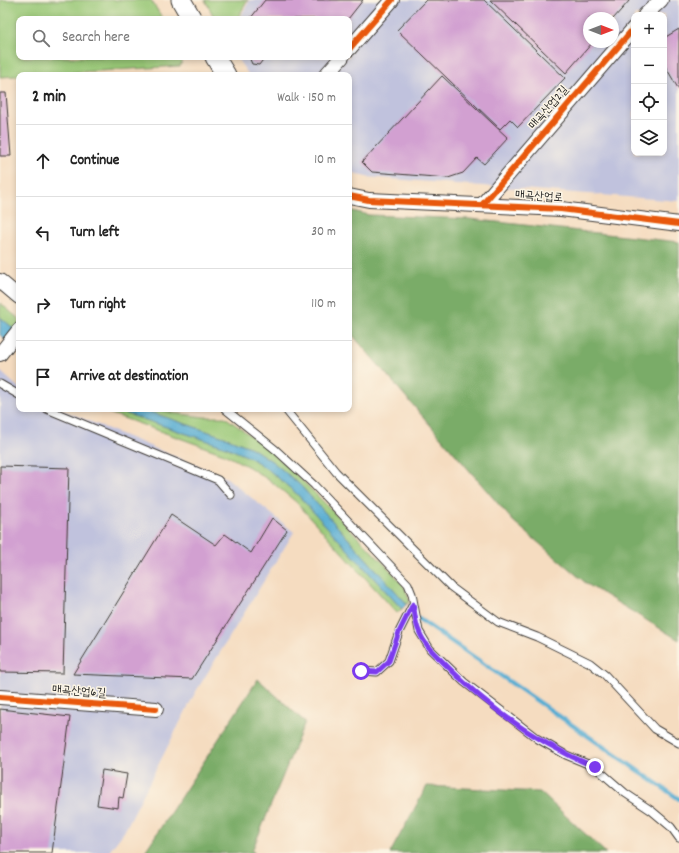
<!DOCTYPE html>
<html lang="en">
<head>
<meta charset="utf-8">
<style>
  body { margin:0; font-family:Dekko,"Poor Story",sans-serif; background:#f2f2f2; color:#222 }
  .controls { position:absolute; right:12px; top:12px; display:grid; overflow:hidden; border-radius:8px; box-shadow:0 2px 6px #0003 }
  .controls button { width:36px; height:36px; display:grid; place-items:center; padding:0; border:0; border-bottom:1px solid #e0e0e0; background:#fff; color:#222; font:20px sans-serif }
  .compass { position:absolute; left:583px; top:12px; width:36px; height:36px; border-radius:50%; background:#fff; box-shadow:0 2px 6px #0003; rotate:90deg }
  .stop { position:absolute; width:12px; height:12px; margin:-9px; border:3px solid #7c3aed; border-radius:50%; background:#fff }
  .stop.end { background:#7c3aed; border-color:#fff; box-shadow:0 1px 4px #0008 }
  .list { margin:0; padding:0; list-style:none }
  h2 { display:flex; justify-content:space-between; align-items:center; height:52px; margin:0; padding:0 16px; font-size:17px }
  h2 small { font-size:13px; font-weight:400; color:#767676 }
  .list li { display:grid; grid-template-columns:26px 1fr auto; gap:12px; align-items:center; box-sizing:border-box; height:72px; padding:0 16px; border-top:1px solid #e0e0e0 }
  .list b { display:block; font-size:15px; white-space:nowrap }
  .list em { font-size:13px; font-style:normal; color:#767676 }
  .icon { flex:none; width:22px; height:22px; fill:none; stroke:currentColor; stroke-width:2; stroke-linecap:round; stroke-linejoin:round }
  .map { position:relative; flex:none; width:679px; height:853px; overflow:hidden }
  .search { position:absolute; background:#fff; box-shadow:0 2px 6px #0003; left:16px; top:16px; width:336px; height:44px; display:flex; align-items:center; gap:10px; box-sizing:border-box; padding:0 14px; border-radius:8px; color:#767676; font-size:15px }
  .panel { position:absolute; background:#fff; box-shadow:0 2px 6px #0003; left:16px; top:72px; width:336px; height:340px; border-radius:8px }
  .map>svg:first-child { display:block }
</style>
</head>
<body>
<div class="map">
<svg width="679" height="853" viewBox="0 0 679 853">
  <rect width="100%" height="100%" fill="#fcf5e5"/>
  <filter id="ink" filterUnits="userSpaceOnUse"><feTurbulence type="fractalNoise" baseFrequency=".025" numOctaves="2"/><feDisplacementMap in="SourceGraphic" scale="8" xChannelSelector="R" yChannelSelector="G"/><feConvolveMatrix kernelMatrix="1 2 1 2 8 2 1 2 1" color-interpolation-filters="sRGB"/></filter>
  <filter id="wash" filterUnits="userSpaceOnUse"><feTurbulence type="fractalNoise" baseFrequency=".012" numOctaves="4" result="noise"/><feDisplacementMap in="SourceGraphic" scale="16" xChannelSelector="R" yChannelSelector="G"/><feGaussianBlur stdDeviation="0.9" result="paint"/><feColorMatrix in="noise" values="0 0 0 0 0 0 0 0 0 0 0 0 0 0 0 0 0 1.4 0 .05"/><feComposite in="paint" operator="in"/></filter>
  <g filter="url(#wash)">
    <rect width="100%" height="100%" fill="#f5dcc0"/>
    <path fill="#c0c2dd" fill-rule="evenodd" d="M250,0H679V201L366,177L349,171V75H249L236,57H349V19H239ZM634,15H664V153H634ZM589,18H613V42H589Z
      M0,371L19,388V409H60L227,478L294,532L195,693L124,832L108,853H0Z"/>
    <path fill="#98c776" stroke="#5a7249" d="M0,0H151L163,19H19V57H184L180,66L0,77Z
      M205,0H248L237,19H215Z
      M0,303L19,319V333L0,317Z
      M98,409H113L226,447L251,458L270,471L297,494L402,609L397,613L296,502L273,483L249,467L224,454Z
      M141,409H160L173,413L205,417H225L269,449L313,491L391,571L404,586L410,602L407,604L300,485L273,462L252,448L227,438Z"/>
    <path fill="#7aac67" stroke="#4b6442" d="M349,210L369,215L470,219L679,242V640L587,584L513,521L349,331Z
      M258,679L305,722L252,851L255,853H144Z
      M427,786L540,792L606,853H390Z"/>
    <path fill="#55acd2" stroke="#386477" d="M0,317L19,333V352L0,335Z
      M113,409H141L227,438L252,448L273,462L300,485L407,604L402,609L297,494L270,471L251,458L226,447Z"/>
    <g fill="none" stroke-linecap="round" stroke-linejoin="round">
      <path stroke="#55acd2" stroke-width="4.5" d="M419,619L679,799"/>
    </g>
    <g id="blocks">
      <path fill="#d2a0d1" d="M265,0H363L348,19H250Z
        M426,0H484L565,78L518,127L510,119L500,129L397,30Z
        M490,0H630L613,19L589,18V42H593L566,73Z
        M679,29V90L664,64V38Z
        M249,57H265L259,65L252,64Z
        M442,76L508,138L484,164L477,158L463,173L448,178L372,172L362,162Z
        M0,93H6L11,156H0Z
        M0,466L69,468L63,673L0,672Z
        M171,515L216,545L225,534L251,553L272,518L287,530L192,679L73,674Z
        M0,709L70,717L52,853H0Z
        M102,770L127,774L123,798L119,797L118,808L97,805Z"/>
    </g>
  </g>
  <g filter="url(#ink)">
    <use href="#blocks" fill-opacity="0" stroke="#3d3935" stroke-width="1"/>
    <g fill="none" stroke-linecap="round" stroke-linejoin="round">
      <defs>
        <path id="lane" d="M0,384L19,395
          M47,409L218,480L231,495
          M225,409L276,450L314,485L408,584L412,594L419,631L430,649L464,682L538,739L566,755L595,767L625,793L652,811L671,827L679,838
          M285,409L336,472L451,587L498,622L537,637L590,663L605,675L655,729L679,743
          M361,671L377,672L389,661L399,632L413,604"/>
        <path id="street" d="M645,15L661,0
          M349,49L392,0
          M326,75L342,57
          M349,196L369,200L561,209L679,224
          M482,205L634,28
          M0,281L19,297
          M0,354L19,330
          M0,697L156,709"/>
        <path id="secondary" d="M181,0L192,19
          M215,57L226,75"/>
      </defs>
      <use href="#lane" stroke="#3d3935" stroke-width="9"/>
      <use href="#street" stroke="#3d3935" stroke-width="16"/>
      <use href="#secondary" stroke="#3d3935" stroke-width="21"/>
      <use href="#lane" stroke="#fff" stroke-width="7"/>
      <use href="#street" stroke="#fff" stroke-width="14"/>
      <use href="#secondary" stroke="#fff" stroke-width="19"/>
      <defs>
        <path id="cycleway" d="M349,49L392,0
          M349,196L369,200L561,209L679,224
          M482,205L634,28
          M0,697L156,709"/>
      </defs>
      <use href="#cycleway" stroke="#fcf5e5" stroke-width="8"/>
      <use href="#cycleway" stroke="#e8590c" stroke-width="6"/>
    </g>
  </g>
  <g fill="none" stroke-linecap="round" stroke-linejoin="round" filter="url(#ink)">
    <path stroke="#7c3aed" stroke-width="5" d="M361,671L377,672L389,661L399,632L413,604C415,612 415,623 419,631C424,645 437,656 447,666C490,709 539,744 595,767"/>
  </g>
  <g text-anchor="middle" dominant-baseline="central" stroke-width="3" stroke-linejoin="round" paint-order="stroke">
    <g font-size="12" fill="#1c1c1c" stroke="#fcf5e5">
      <text transform="translate(549 108) rotate(-49)">매곡산업2길</text>
      <text transform="translate(539 197) rotate(4)">매곡산업로</text>
      <text transform="translate(79 692) rotate(4)">매곡산업6길</text>
    </g>
  </g>
</svg>
<div class="controls">
<button>+</button>
<button>−</button>
<button><svg class="icon" aria-label="locate" viewBox="0 0 24 24"><circle cx="12" cy="12" r="6"/><path d="M12 2v4M12 18v4M2 12h4M18 12h4"/></svg></button>
<button><svg class="icon" aria-label="layers" viewBox="0 0 24 24"><path d="M12 4l9 5-9 5-9-5zM3 14l9 5 9-5"/></svg></button>
</div>
<svg class="compass" viewBox="-18 -18 36 36"><path d="M0-13l5 13h-10z" fill="#e53935"/><path d="M0 13l5-13h-10z" fill="#767676"/></svg>
<div class="stop" style="left:361px;top:671px"></div>
<div class="stop end" style="left:595px;top:767px"></div>
<div class="search"><svg class="icon" aria-label="search" viewBox="0 0 24 24"><circle cx="10" cy="10" r="6"/><path d="M15 15l6 6"/></svg>Search here</div>
<section class="panel">
<h2>2 min<small>Walk · 150 m</small></h2>
<ul class="list">
<li><svg class="icon" aria-label="ahead" viewBox="0 0 24 24"><path d="M12 20V5M6 11l6-6 6 6"/></svg><div><b>Continue</b></div><em>10 m</em></li>
<li><svg class="icon" aria-label="left" viewBox="0 0 24 24"><path d="M17 20v-9H6M10 6l-5 5 5 5"/></svg><div><b>Turn left</b></div><em>30 m</em></li>
<li><svg class="icon" aria-label="right" viewBox="0 0 24 24"><path d="M7 20v-9h11M14 6l5 5-5 5"/></svg><div><b>Turn right</b></div><em>110 m</em></li>
<li><svg class="icon" aria-label="arrive" viewBox="0 0 24 24"><path d="M6 21V4h12l-3 4 3 4H6"/></svg><div><b>Arrive at destination</b></div></li>
</ul>
</section>
</div>
</body>
</html>
